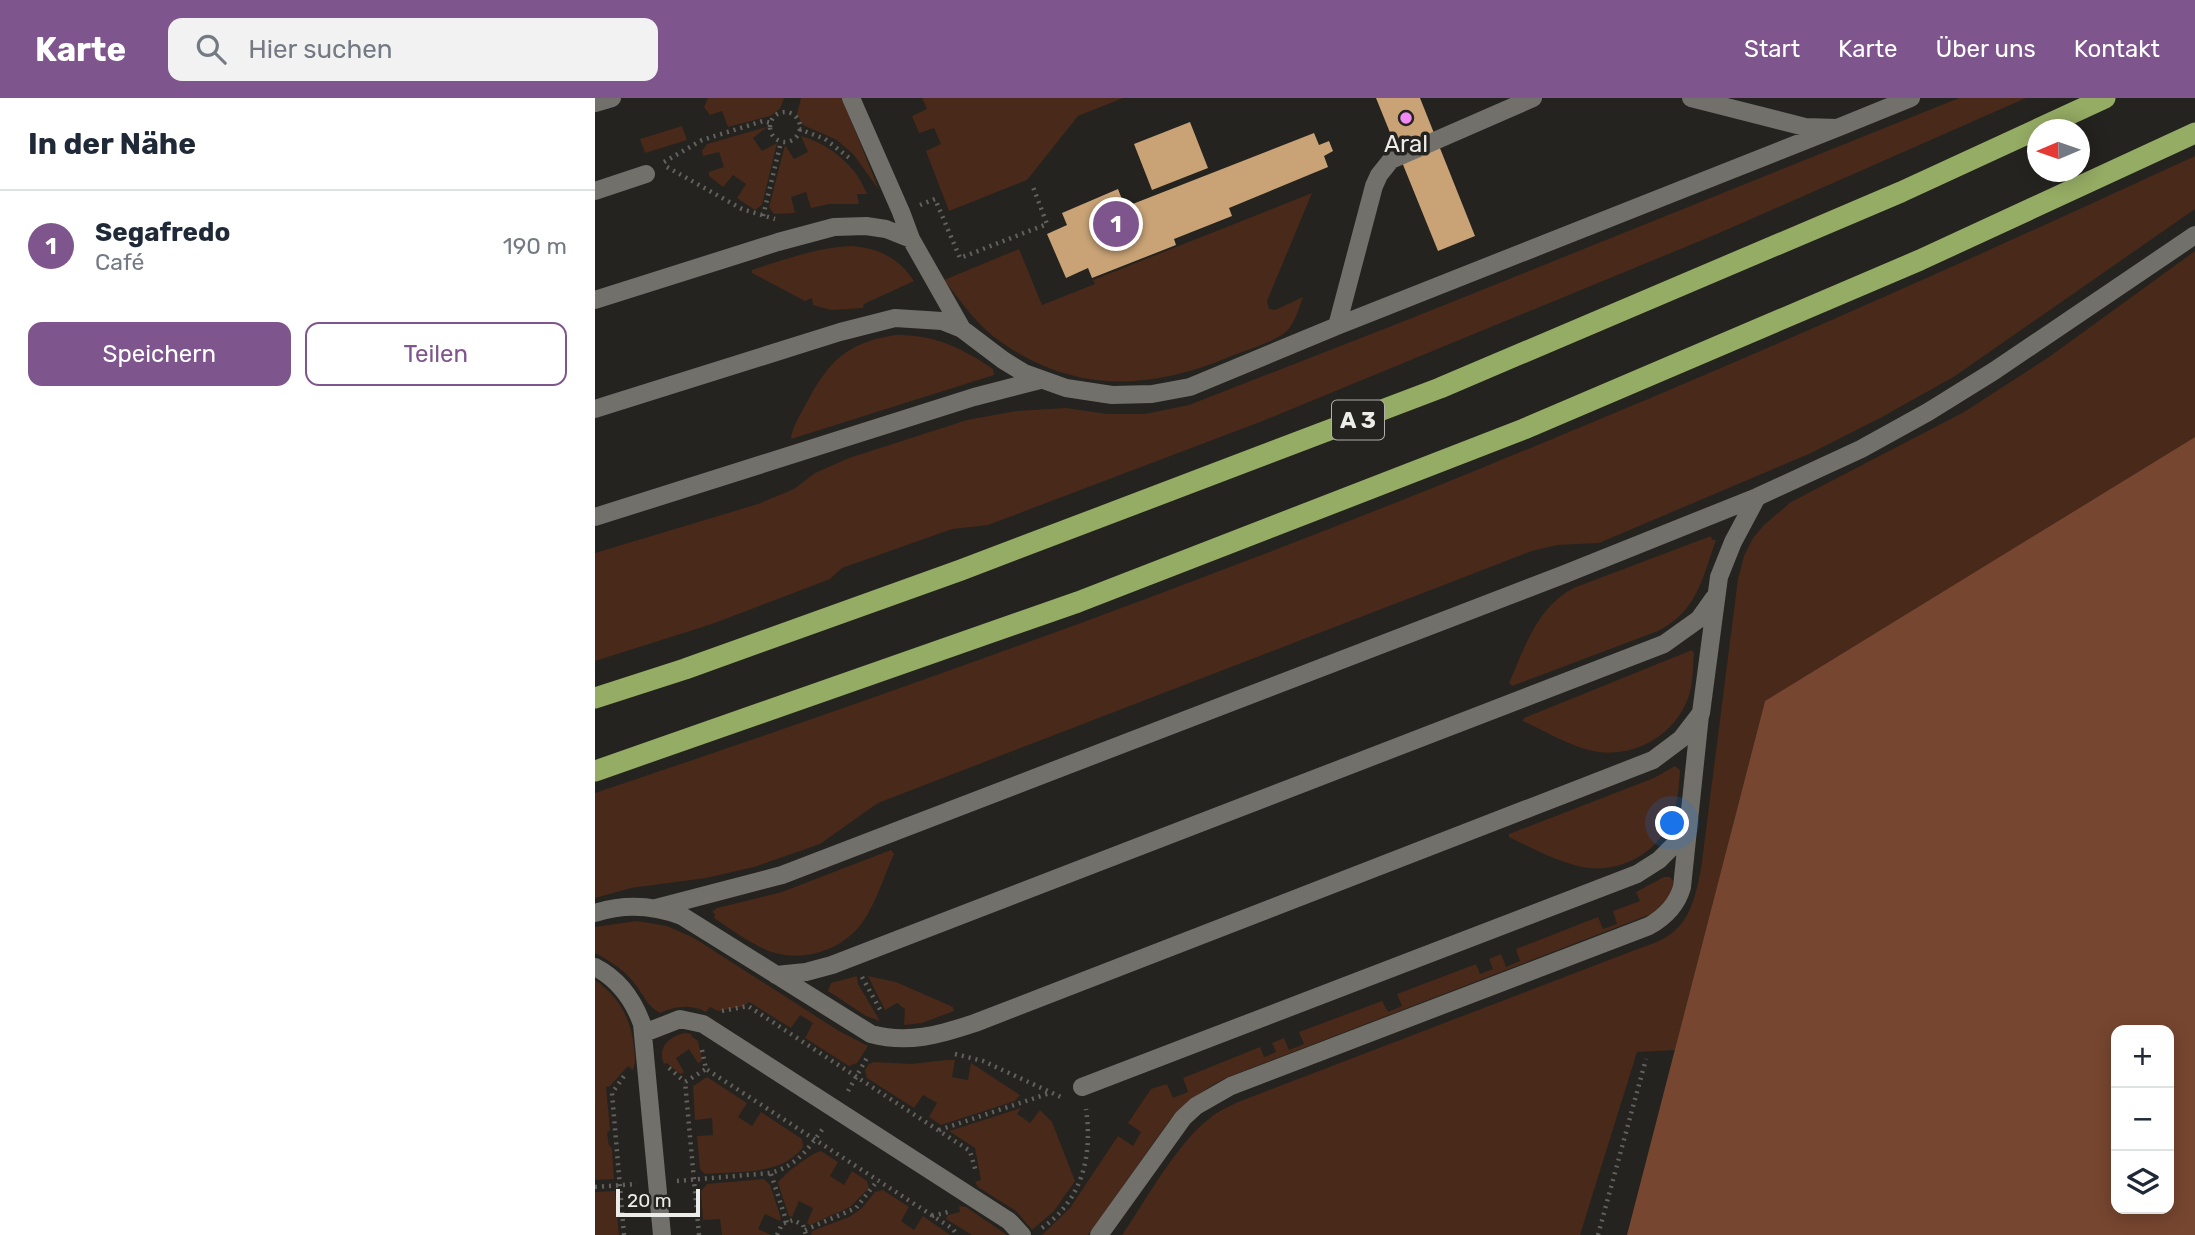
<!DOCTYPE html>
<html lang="de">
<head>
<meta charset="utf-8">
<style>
  body { margin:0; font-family:Rubik,sans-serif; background:#f2f2f3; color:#1f2937 }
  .controls { position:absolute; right:21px; bottom:21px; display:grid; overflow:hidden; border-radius:14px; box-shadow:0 4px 18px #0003 }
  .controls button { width:63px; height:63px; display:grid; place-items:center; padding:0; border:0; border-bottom:2px solid #e0e1e3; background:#fff; color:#1f2937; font:35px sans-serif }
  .compass { position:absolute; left:1432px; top:21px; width:63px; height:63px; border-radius:50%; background:#fff; box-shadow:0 4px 18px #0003; rotate:268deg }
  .scale { position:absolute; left:21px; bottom:18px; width:84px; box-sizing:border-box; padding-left:7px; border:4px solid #ecece9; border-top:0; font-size:19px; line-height:24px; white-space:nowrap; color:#ecece9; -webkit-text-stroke:5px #24231f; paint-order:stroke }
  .you { position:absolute; left:1078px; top:726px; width:24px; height:24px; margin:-18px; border:5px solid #fff; border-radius:50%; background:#1a73e8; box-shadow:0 0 0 10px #1a73e833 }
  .badge { display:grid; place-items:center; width:46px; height:46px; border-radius:50%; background:#7e558c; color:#fff; font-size:23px; font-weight:700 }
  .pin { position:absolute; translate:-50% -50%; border:4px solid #fff; box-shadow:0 2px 7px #0006 }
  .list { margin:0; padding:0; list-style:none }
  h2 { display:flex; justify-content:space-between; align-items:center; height:91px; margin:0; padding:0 28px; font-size:30px }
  h2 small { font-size:23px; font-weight:400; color:#747a83 }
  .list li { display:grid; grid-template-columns:46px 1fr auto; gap:21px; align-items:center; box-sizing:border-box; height:112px; padding:0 28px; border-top:2px solid #e0e1e3 }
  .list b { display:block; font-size:26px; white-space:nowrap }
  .list p { margin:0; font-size:23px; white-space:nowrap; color:#747a83 }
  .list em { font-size:23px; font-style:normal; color:#747a83 }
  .actions { display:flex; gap:14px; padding:21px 28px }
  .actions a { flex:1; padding:16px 0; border:2px solid #7e558c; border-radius:14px; text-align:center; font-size:24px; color:#7e558c }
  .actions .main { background:#7e558c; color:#fff }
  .icon { flex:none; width:38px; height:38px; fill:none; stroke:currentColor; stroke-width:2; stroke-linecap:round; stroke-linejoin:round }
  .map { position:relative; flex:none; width:1600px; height:1137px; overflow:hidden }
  header { display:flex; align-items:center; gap:42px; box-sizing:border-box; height:98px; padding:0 35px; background:#7e558c; color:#fff }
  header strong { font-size:33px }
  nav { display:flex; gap:38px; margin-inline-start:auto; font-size:24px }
  .search { width:490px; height:63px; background:#f2f2f3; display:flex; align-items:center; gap:18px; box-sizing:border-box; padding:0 24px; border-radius:14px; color:#747a83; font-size:26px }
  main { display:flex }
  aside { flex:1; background:#fff }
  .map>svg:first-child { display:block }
</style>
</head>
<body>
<header>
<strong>Karte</strong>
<div class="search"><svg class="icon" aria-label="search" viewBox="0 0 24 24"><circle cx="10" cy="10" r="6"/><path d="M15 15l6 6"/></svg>Hier suchen</div>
<nav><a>Start</a><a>Karte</a><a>Über uns</a><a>Kontakt</a></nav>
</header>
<main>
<aside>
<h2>In der Nähe<small></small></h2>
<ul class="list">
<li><span class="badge">1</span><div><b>Segafredo</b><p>Café</p></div><em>190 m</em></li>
</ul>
<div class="actions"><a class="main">Speichern</a><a>Teilen</a></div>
</aside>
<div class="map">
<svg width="1600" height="1137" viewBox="0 0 1600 1137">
  <rect width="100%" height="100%" fill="#24231f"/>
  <path fill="#492919" d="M113,0H189L185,11L175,18L133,29L127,13L115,17L109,9Z
    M206,0H247L284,92L259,57L242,42L208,27L202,16Z
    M327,0H528L483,18L432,82L354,113L331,53L346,46L339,30L324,35L317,18L332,11Z
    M1364,0H1431L1122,136L665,324L393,427L357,431L247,470L235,481L117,526L0,563V455L163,406L199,391L220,375L254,360L372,322L421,313L471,310L512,316H550L594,307L817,220Z
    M87,28L92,42L50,55L45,41Z
    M172,29L158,40L167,53L182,45L167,107L160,112L142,100L151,86L138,77L128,89L114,78V74L129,69L124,54L108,58L107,53L112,46Z
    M206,38C234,46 261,67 272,96H262L264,106H234L216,110L211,94L196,99L200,115L179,116L174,109L190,47L199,61L213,54Z
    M1600,58V111L1360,278L1287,319L1216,355L1004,445L962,447L937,453L283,705L225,746L159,769L111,780L36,790L0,800V695C301,594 600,487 894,367C1132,270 1367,166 1600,58Z
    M717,95L672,203L674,211L680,212L708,199C704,210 700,224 692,233C680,244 649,253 634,259C551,294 472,295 398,238C379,223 364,201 349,182L424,151L447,207L500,186L498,182Z
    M259,148C285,151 305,161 319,183L269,206L268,210L236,212L218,207L217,200L210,203L157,175V172C191,161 223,149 259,148Z
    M1600,153V339L1170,603L1080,952L1042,954L985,1137H527C552,1101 581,1046 615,1020C623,1013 633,1009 643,1004L1040,852C1050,848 1062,845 1071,839C1096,825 1101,795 1106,771L1143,481L1149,458L1158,440L1169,427L1196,404L1369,314L1454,259Z
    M300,237C339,236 367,250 398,271L399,277L196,341C197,329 205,317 211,306C233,264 251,245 300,237Z
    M1116,438L1117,442H1121C1107,481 1103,512 1063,533L917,588L914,585C931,547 942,508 981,489Z
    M1097,552L1099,556C1098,568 1098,582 1095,594C1084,634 1044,659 1003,654C978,650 952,634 928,623L929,620Z
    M1080,668L1085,672C1084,688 1083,705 1077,720C1062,759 1017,779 979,767C956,761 935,749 914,739V736L1059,680Z
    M296,752L299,756C289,778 281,805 267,825C244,856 199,867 165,849C149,841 134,830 119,820L120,816L117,814L122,810L187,794Z
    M1069,779H1075L1078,783C1078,798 1069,808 1056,816L633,979C610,990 591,1004 574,1023L493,1137H447L475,1110L523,1038L538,1048L546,1034L533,1025L556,991L572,986L578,1000L593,994L588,980L665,949L669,959L681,954L677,945L689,940L694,952L709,946L704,934L787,903L793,914L807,908L802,896L881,866L885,876L898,871L894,861L906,856L911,869L925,863L921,851L1003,819L1008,831L1022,826L1018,813L1045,803L1041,794Z
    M42,823L72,828L99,840L244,933L273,948L262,965L254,968L210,940L218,925L205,917L196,930L154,904L149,908L123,913L115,909L111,914C96,906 80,908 65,915C52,908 49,898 40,886C30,872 15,863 0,855V829Z
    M262,878L263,886L285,923L271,918L233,893L236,885Z
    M273,878L301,884L358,909L359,913L327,925L309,927L310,911L302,905L290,912Z
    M0,882C24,899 36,920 39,949C40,958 41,964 38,972L33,968L15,988L11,989L15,1032L12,1035L14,1047L17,1050L19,1081L0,1082Z
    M90,935L97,936L96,938L103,943L107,963L103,965L94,951L81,960L89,974L85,976L72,965L69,966C62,950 74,938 90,935Z
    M352,962H360L357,979L373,982L376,965L425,997L420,1003L346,1027L334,1019L342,1005L328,997L319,1010L272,980L270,972L274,966L279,964L316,966Z
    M112,979L152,1005L143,1019L157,1028L166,1014L207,1041L208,1049C187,1078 142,1073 110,1076L105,1071L102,1038L118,1037L117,1020L100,1022L98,988Z
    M426,1010L422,1016L435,1025L445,1012L457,1024L480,1083L459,1113L437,1132L421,1113L383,1089L380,1084L386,1082L380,1050L354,1033Z
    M226,1053L243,1064L235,1078L249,1087L257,1073L272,1083L274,1090L255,1109L215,1127L212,1125L218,1110L204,1103L197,1119L194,1118L183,1085C187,1077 218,1054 226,1053Z
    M169,1081L175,1087L186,1120L185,1123L170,1116L163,1131L176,1137H127L125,1121L108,1122L106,1093L112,1086Z
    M288,1092L314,1109L306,1123L319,1132L328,1118L355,1137H216L217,1133L254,1119L267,1110L280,1094Z
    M20,1093L24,1137H0V1094Z
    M364,1108L371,1109L412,1137H377L351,1121L353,1117L365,1114Z"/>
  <path fill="#774630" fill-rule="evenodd" d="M1600,339V1137H1032L1170,603ZM1521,932H1574V1111H1521Z"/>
  <path fill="#c9a376" d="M781,0H825L880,138L843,153Z
    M595,24L613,70L557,92L539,46Z
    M719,35L724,47L734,43L738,53L729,58L733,69L634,110L637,118L579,141L581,147L497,180L493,170L471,180L452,136L472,127L467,115L523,91L530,109Z"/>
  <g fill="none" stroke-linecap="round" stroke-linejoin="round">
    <path stroke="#62615d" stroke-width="4.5" stroke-dasharray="2 5" stroke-linecap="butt" d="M175 29a15 15 0 1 1 30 0a15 15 0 1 1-30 0Z
      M204,31L230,41L257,62
      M69,64L107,42L168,23L176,25
      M72,69L147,111L180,121
      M325,107L340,101L365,160L452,126L438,89
      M168,118L186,44
      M267,879L287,915
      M127,913L153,908L375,1053L381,1074
      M107,952L111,971L358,1131L362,1137
      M360,956L388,963L468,1000
      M74,970L90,984
      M253,993L273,958
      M344,1032L455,995
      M176,1076L192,1125
      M82,1083L175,1075C202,1068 213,1051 229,1029
      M0,1089L42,1086
      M337,1118L357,1113
      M447,1130C487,1102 498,1058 491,1011
      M210,1132L261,1110L283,1082
      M29,1137L17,995L29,978
      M104,1137L90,984L111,971
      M182,1137L187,1126L198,1122L208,1127L211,1137
      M1003,1137L1051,961"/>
    <path stroke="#71706b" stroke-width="18" d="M256,0L306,114L316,141L367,231L408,262L429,275L471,290L517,297L557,296L595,289L742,228L1242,30
      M1096,0L1210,29L1242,30L1316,0
      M0,5L17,0
      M0,93L51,76
      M0,202L183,144L239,129L271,128L291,131L316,141
      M742,228L779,88L784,77L796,62L938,0
      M0,311L245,234L300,220L347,223L367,231
      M0,419L379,299L445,282
      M61,810L187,777L970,476L1162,399L1266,351L1333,314L1399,273L1600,137
      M0,815C30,805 58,807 87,818L276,936C313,946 344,937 380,925L1058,662L1086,641L1106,615L1124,479L1138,444L1162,399
      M0,869C23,881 38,901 47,926L67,1137
      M181,877L211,874L237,867L1069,546L1104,521L1119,500
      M49,935L85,921L108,926L414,1123L427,1137
      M487,989L1042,776L1064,762L1093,733
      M504,1137L588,1020L601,1008L636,988L1054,828C1070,819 1082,807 1087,789L1105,617"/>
    <path stroke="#95ac64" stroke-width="21" d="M0,600L90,571L366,472L845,290L1306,94L1510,0
      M0,673L483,504L929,331L1325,162L1600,35"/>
  </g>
  <circle fill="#f28af3" stroke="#24231f" stroke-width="2.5" cx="811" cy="20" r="7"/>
  <g text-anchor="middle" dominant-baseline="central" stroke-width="7" stroke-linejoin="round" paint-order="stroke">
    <rect fill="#24231f" stroke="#b0b0ac" stroke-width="2" x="737" y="302.5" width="52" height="39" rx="5"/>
    <g font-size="23" font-weight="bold" fill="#ecece9">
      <text x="763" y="322">A 3</text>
    </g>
    <g font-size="24" fill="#ecece9" stroke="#24231f">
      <text x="811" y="46">Aral</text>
    </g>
  </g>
</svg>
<div class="controls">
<button>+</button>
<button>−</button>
<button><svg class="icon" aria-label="layers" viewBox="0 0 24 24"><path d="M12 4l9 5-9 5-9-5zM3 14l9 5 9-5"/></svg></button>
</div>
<svg class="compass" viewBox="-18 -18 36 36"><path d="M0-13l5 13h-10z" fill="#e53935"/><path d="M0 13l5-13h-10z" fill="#747a83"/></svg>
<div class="scale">20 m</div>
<div class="you"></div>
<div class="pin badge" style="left:521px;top:126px">1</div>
</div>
</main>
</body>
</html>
